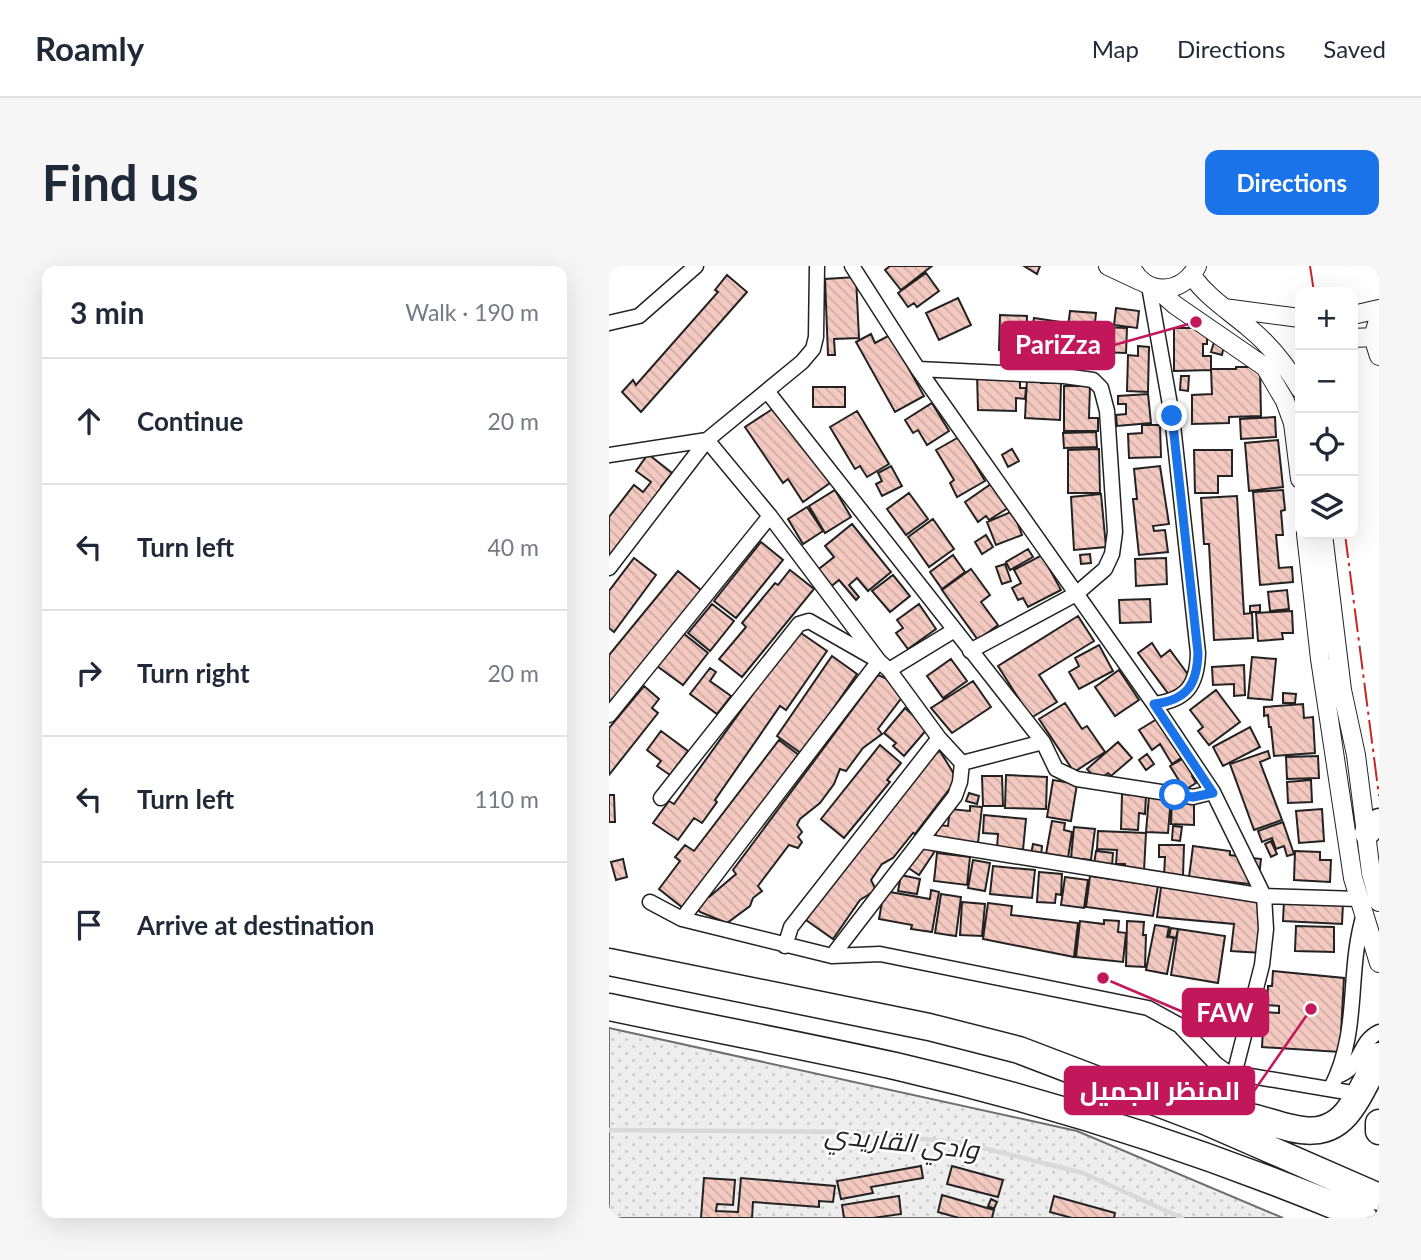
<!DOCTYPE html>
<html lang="en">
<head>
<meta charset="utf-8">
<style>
  body { margin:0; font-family:Lato,Cairo,sans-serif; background:#f6f6f7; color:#1f2937 }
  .controls { position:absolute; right:21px; top:21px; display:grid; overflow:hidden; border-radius:14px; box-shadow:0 7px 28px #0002 }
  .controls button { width:63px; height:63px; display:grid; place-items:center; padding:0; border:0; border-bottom:2px solid #e0e1e3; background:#fff; color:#1f2937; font:35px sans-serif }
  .stop { position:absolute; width:21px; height:21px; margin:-16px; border:5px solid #1a73e8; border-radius:50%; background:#fff }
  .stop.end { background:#1a73e8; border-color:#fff; box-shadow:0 2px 7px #0008 }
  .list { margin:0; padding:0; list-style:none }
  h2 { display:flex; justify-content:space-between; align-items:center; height:91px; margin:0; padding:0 28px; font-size:30px }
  h2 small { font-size:23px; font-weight:400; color:#747a83 }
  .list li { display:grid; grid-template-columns:46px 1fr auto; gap:21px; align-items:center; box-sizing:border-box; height:126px; padding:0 28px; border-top:2px solid #e0e1e3 }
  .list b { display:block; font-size:26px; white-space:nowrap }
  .list em { font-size:23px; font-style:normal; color:#747a83 }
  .icon { flex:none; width:38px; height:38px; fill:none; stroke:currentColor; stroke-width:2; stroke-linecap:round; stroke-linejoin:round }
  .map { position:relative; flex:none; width:770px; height:952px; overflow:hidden; border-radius:14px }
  header { display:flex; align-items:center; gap:42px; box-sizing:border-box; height:98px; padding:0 35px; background:#fff; border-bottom:2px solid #e0e1e3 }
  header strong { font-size:33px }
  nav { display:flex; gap:38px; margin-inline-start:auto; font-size:24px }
  .intro { display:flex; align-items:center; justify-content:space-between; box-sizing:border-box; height:168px; padding:0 42px }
  h1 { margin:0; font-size:49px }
  .button { padding:18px 32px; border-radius:14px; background:#1a73e8; color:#fff; font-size:24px; font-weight:700 }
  main { display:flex; gap:42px; padding:0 42px }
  aside { flex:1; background:#fff; border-radius:14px; box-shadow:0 7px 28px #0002 }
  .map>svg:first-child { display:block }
</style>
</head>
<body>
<header>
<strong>Roamly</strong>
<nav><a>Map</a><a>Directions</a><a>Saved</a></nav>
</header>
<div class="intro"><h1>Find us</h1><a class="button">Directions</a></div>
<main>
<aside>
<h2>3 min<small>Walk · 190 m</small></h2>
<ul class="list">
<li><svg class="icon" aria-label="ahead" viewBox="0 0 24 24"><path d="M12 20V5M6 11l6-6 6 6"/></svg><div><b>Continue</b></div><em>20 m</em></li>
<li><svg class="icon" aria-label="left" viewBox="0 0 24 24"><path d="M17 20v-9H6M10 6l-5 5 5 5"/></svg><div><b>Turn left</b></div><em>40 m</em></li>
<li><svg class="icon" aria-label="right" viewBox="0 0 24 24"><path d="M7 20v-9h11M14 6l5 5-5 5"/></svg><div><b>Turn right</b></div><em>20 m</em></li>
<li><svg class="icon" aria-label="left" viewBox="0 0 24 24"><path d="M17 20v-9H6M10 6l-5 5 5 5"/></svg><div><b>Turn left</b></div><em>110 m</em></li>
<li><svg class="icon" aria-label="arrive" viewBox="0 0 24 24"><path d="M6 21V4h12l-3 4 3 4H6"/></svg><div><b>Arrive at destination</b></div></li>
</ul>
</aside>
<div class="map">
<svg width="770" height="952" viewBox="0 0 770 952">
  <defs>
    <pattern id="grass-dots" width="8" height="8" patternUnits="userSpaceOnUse" patternTransform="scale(1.75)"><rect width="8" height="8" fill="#eee"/><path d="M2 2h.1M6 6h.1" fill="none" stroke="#ccc" stroke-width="1.8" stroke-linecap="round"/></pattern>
    <pattern id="building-back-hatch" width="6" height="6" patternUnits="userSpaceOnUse" patternTransform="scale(1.75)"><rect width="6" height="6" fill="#f3c9c0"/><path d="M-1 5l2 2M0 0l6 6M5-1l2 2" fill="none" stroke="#d0aca5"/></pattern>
  </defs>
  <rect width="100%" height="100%" fill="#fff"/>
  <path fill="url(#grass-dots)" stroke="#6f6f6f" stroke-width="2" d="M0,762L468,865L674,952H0Z"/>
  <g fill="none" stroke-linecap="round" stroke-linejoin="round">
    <path stroke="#d9d9d9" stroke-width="4.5" d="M0,864L246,866L354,877L474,907L573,952"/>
  </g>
  <path fill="url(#building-back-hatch)" stroke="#222" stroke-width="2" d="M281,0H323L292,24L276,4Z
    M415,0H431L428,8Z
    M317,7L330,25L308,41L305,37L299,41L289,27Z
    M118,9L138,26L32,146L13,126L24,114L27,119L109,26L106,24Z
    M247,11L250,72L225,73L226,89H219L216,13Z
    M349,32L362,59L330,74L317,47Z
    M507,42L530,45L528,62L505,59Z
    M461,45L487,47L482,95L455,92Z
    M391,49L418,50L417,85L390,84Z
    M425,52L459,57L455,82L421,77Z
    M491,61L518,62L517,87L490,86Z
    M565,62H598V78H594V90H602V104L565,105Z
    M262,68L266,77L281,69L315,130L286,146L247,76Z
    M605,76L615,79L613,89L602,86Z
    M529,80L540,81L539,126L518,125L519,89L529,90Z
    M627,101H651L652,150L620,151V157L583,158V129L603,128L602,103H627Z
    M368,108L411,113V122H417L416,133L407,132V145L369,144Z
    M572,110H580L579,125L571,124Z
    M418,112L432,113V117H452L451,154L416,152Z
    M455,120H481L480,152H489V165H455Z
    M204,121H236V141H204Z
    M539,128L542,157L508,160L507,149L517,148V138H509V130Z
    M323,137L340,165L318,179L309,164L304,167L296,154Z
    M168,140L221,217L194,236L179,213L174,217L136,161Z
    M248,145L280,198L258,211L251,200L246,203L221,161Z
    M666,151L667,171L632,173L631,153Z
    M533,159H551L552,191L520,192L519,168L533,167Z
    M487,166L488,181L455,182L454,167Z
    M350,171L376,215L348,231L341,217L345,214L327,184Z
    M669,174L674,221L640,225L636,177Z
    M403,183L410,195L399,201L393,189Z
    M490,183L491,227H459V184Z
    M585,184H623V210H609V227H586Z
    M39,188L63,207L52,221L56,224L0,296V251L25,219L34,226L42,216L27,205Z
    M282,200L293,220L273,230L267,218L273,215L269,207Z
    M551,200L560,258L544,260L545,265L556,264L559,286L530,289L524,233H528L525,203Z
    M382,218L399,242L380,254L377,250L369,256L356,236Z
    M226,224L242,251L216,267L200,240Z
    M674,224L676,244L672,245L674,269H667L670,302L683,301L684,316L651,319L644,226Z
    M300,227L319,253L297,269L278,243Z
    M492,228L497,281L465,284L462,231Z
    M628,230L635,348L643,347L644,372L605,374L600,278H595L592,232Z
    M198,241L214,265L194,278L179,253Z
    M404,245L413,269L387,279L378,256Z
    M324,253L345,283L320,301L299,271Z
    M243,258L282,306L259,325L248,312L240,319L250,331L247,334L230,314L219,323L206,306L225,291L216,280Z
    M377,269L384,281L373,288L366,276Z
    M152,276L174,294L127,352L105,335Z
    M419,283L424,291L401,304L397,296Z
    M481,288L482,297L472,298L471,289Z
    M344,289L356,306L333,323L321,306Z
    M433,289L452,324L419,341L414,332L409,334L403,322L412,317L405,304Z
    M25,292L47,309L5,366L0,362V325Z
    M557,292L558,318L527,320L526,293Z
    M396,298L402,315L393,318L387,301Z
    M362,303L381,329L372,336L389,359L369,374L333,324Z
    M181,304L205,323L133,411L110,393L137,361L133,357L166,317L169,319Z
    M69,305L93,325L0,437V389Z
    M284,309L301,330L281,346L263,325Z
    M678,324L680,343L661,345L659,326Z
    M541,333L542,356L511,357L510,334Z
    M103,338L125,355L101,385L79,367Z
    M310,338L327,363L299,383L287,367L294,362L288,354Z
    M651,339V346H641V340Z
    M683,345L684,367H673L674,373L649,375L647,347Z
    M469,350L485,375L430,409L448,436L422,452L389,400Z
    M189,365L218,385L177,444L171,440L106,534L108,536L93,557L85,552L69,574L44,557L60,535L65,538Z
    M74,367L99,387L74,419L48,400Z
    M543,377L552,391L561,384L583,414L561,430L529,387Z
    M490,379L504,405L470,423L460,406L470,400L466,392Z
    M223,390L248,408L193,488L168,470Z
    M643,391L667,393L663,434L639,432Z
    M342,393L358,415L334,432L318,410Z
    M635,399L636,429L625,430V418L604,419L603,401Z
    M101,402L107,406L101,415L122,430L108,448L81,428Z
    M510,404L530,434L506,450L486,421Z
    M269,409L281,414L294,430L269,463L273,468L254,482L237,505L231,503L225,518L211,537L191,553L188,559L193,566L189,571L193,576L189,582L180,579L149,620L153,625L144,632L141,640L118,657L91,646L86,640L95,629L100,631L127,608L124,604Z
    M364,415L382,441L343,467L322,442Z
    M35,420L50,433L43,442L49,447L0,509V462Z
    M607,424L631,456L600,479L589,465L594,461L581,444Z
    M674,427L687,428L686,437H674Z
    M456,437L473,463L478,460L496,486L465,506L430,453Z
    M694,438L695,452L704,451L706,487L665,490L662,461H660L659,449L655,450V441Z
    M296,442L319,462L295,490L284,480L287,477L275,467Z
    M556,448L567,464L570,462L584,484L563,498L551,478L543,484L530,464Z
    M641,461L651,481L614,500L604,481Z
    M52,465L79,485L61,509L48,500L52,495L38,484Z
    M170,474L191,490L74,642L50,623L71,595L66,591L76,579L85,585Z
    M509,476L523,492L502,510L499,507L489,515L478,503Z
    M271,479L292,497L278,514L281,516L235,572L212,553Z
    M331,485L348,513L306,568L304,567L284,592L273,598L262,614L267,624L251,634L224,673L197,654L233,602L259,570L267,565L265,563L321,490Z
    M659,485L661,492L651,496L673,554L645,564L621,498Z
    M538,488L545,498L537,504L530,494Z
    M709,490L710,512L678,513L677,491Z
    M575,492L595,502L583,510L587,517L576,524L561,500Z
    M397,509L438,511L437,543L396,542Z
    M373,510H393L394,540H374Z
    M444,514L468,518L462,555L438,551Z
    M702,514L703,536L679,537L678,516Z
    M360,527L370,530L368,538L357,535Z
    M513,528L537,530L536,548L530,547L529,564L512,563Z
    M0,529H5L6,556H0Z
    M540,530L562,531L559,567L537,566Z
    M563,534L585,535V559L562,558Z
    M361,540L373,541L369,577L326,572L328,559L339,560L341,543L361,545Z
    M713,543L715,575L690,577L687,545Z
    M375,549L417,553L414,584L388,581L389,568L374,567Z
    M443,555L456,557L455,564L463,566L459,592L437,588Z
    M674,556L685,588L678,590L675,580L667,583L663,572L653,576L649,565Z
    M564,560L573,561L571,575L563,574Z
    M465,561L486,563L482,594L462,592Z
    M489,565L537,567L535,605L516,604V598H507L508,584L488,583Z
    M662,575L668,588L662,591L656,578Z
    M313,577L326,585L310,609L298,601Z
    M424,578L433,580L432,590L422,588Z
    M550,579H575L574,610H555L556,591H550Z
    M584,580L621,585V589L652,593L649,619L580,611Z
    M487,585L504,587L503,600L485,598Z
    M686,585L711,586V594H722L721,616L685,614Z
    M328,587L361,591L358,619L325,615Z
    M14,593L18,611L7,614L2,596Z
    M364,594L381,597L376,625L359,622Z
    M384,600L426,604L423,632L381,628Z
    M430,606L453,608L452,629L447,628L446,637L428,636Z
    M292,609L311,613L308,628L289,625Z
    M481,610L549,620L544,650L477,641Z
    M456,611L479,614L475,642L452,639Z
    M552,621L624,629V632L659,636L653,687L622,685L625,658L548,651Z
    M322,624L330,626L323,666L302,663L303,659L270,653L275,625L321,633Z
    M332,628L352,631L347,670L326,667Z
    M675,634L734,637L733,658L674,655Z
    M353,636L376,638L373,670L351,669Z
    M379,637L403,640L402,649L469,657L465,691L374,673Z
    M495,654L510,655L509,666L517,667L514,696L467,691L471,655L495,658Z
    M518,655L535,656L534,669H537L536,701L517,700Z
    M546,659L560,661L558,671L565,672L558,708L537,704Z
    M687,660L725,661V686L686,685Z
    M562,662L569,663L567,672L560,670Z
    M569,663L616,670L609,717L562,709Z
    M664,705L735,712L731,786L653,781L655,746L670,747V740L658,739L659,720H663Z
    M312,900L314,912L262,921L264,927L232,933L228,915Z
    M343,900L394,914L389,931L338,918Z
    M95,912L126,914L124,939L108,938L107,945L129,946L132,912L226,920L224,936L210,935V941L144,936L143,952H92Z
    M333,929L385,944L383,952H350L329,946Z
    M290,930L292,948L264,952H235L233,939Z
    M445,930L506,947L505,952H463L441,946Z
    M382,933L388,936L385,943L379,940Z"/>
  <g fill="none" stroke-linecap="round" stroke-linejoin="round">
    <defs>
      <path id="minor" d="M243,0L309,103L545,438L604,526L655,630L657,663L653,699L625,809
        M540,20L563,150L589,387C588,419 578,434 545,438
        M0,57L30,50L87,0
        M309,103L455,110L484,114L492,122L498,145L506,266L503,288L496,303L467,328L361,385
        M158,125L434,476L447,503L468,513L584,531L604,526
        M0,189L98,174L193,96L204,83L207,71L208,0
        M0,302L98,174L161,250L270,395L280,404L330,472L353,497L351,516L346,530L223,690
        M280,404L344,365
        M0,449L161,250
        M353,497L434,476
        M52,532L190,358L200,355L270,395L73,653
        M312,575L655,630L750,633
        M41,636L73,653L223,690L271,688L539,742L570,759L607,798L618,806L749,828
        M176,680L182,661L330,472
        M728,810C754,802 748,776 770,766
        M722,822C752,763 737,708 755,648"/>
      <path id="tertiary" d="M499,0L531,15
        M522,0C535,31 574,29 588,0
        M583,10C599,32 619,44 639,61C660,78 677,99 691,123
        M548,23L566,39L656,101L676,135L684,157L691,213
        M615,42L691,52
        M744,49L770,43
        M770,51L764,71L770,90
        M744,72L764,71
        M697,268L711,393L744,612L770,697
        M714,268L733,424L747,489L762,607L770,636"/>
      <path id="trunk" d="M758,567L770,555"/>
      <path id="motorway" d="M0,696L320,761L410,784L596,855L770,931
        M0,741C95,761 191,779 286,800C446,837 604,888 755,952
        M596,855C605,852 614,848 623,848C662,849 709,888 741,843C753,827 761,807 770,790
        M770,857V865"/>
    </defs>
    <use href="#minor" stroke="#222" stroke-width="17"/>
    <use href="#tertiary" stroke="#222" stroke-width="20"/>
    <use href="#trunk" stroke="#222" stroke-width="27"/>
    <use href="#motorway" stroke="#222" stroke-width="29"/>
    <use href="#minor" stroke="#fff" stroke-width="14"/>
    <use href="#tertiary" stroke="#fff" stroke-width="18"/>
    <use href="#trunk" stroke="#fff" stroke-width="24"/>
    <use href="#motorway" stroke="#fff" stroke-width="26"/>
    <path stroke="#c62828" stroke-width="2" stroke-dasharray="24 5 3.5 5" stroke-linecap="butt" d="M701,0L705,26
      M768,0L770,9
      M736,268L770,530"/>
  </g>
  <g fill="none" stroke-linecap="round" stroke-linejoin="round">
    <path stroke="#1a73e8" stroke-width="9" d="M563,150L589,387C588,419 578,434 545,438L604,527L584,531L566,529"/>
  </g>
  <g text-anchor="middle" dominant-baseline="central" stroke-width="5" stroke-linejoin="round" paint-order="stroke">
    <g font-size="26" font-style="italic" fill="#222" stroke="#fff">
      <text transform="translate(293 875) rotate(6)">وادي القاريدي</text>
    </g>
  </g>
  <path fill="none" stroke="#c2185b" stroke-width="2.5" d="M587 56L505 79M494 712L574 746M702 743L645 825"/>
  <g fill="#c2185b" stroke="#fff" stroke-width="2.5">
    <circle cx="587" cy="56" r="7"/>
    <circle cx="494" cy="712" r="7"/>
    <circle cx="702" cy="743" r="7"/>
  </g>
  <g fill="#c2185b" stroke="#c2185b" stroke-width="2.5">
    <rect x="392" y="56" width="113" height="47" rx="7"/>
    <rect x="574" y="723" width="85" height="47" rx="7"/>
    <rect x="456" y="801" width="189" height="47" rx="7"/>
  </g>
  <g font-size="26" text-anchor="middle" font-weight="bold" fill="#fff">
    <text x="449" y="88">PariZza</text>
    <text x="616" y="756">FAW</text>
    <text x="551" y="834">المنظر الجميل</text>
  </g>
</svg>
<div class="controls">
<button>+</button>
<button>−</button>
<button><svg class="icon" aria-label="locate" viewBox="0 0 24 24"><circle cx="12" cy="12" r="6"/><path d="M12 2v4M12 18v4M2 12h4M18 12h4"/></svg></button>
<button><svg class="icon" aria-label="layers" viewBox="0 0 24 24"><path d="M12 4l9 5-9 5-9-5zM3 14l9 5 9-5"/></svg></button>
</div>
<div class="stop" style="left:566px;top:529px"></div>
<div class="stop end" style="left:563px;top:150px"></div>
</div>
</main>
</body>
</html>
